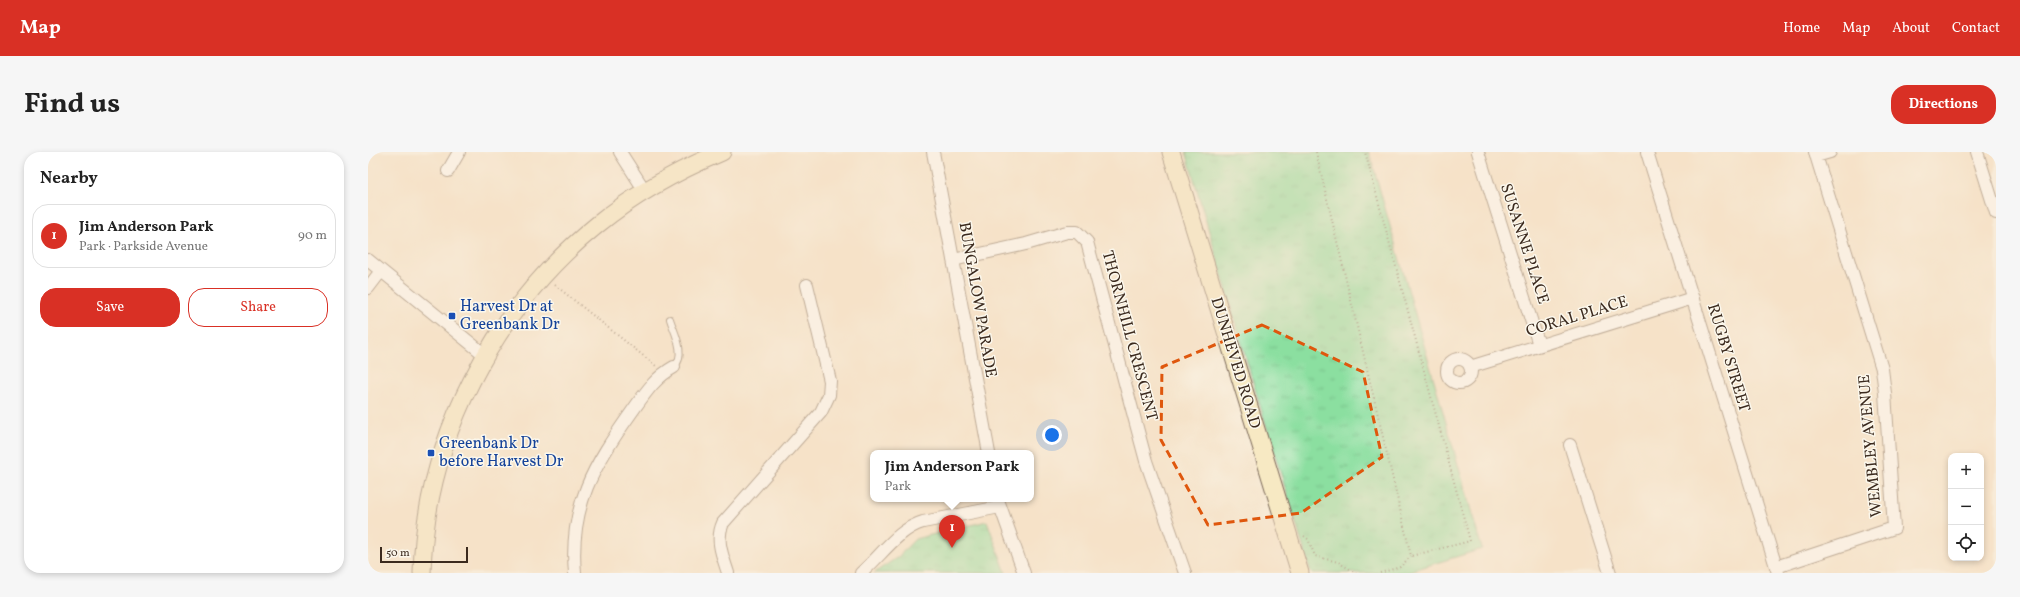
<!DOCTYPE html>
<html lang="en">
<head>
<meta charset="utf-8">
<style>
  body { margin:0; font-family:Vollkorn,serif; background:#f6f6f6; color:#222 }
  .controls { position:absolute; right:12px; bottom:12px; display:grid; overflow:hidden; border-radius:8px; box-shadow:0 2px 6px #0003 }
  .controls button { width:36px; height:36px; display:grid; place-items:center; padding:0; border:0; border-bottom:1px solid #e0e0e0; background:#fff; color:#222; font:20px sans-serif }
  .scale { position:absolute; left:12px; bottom:10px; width:88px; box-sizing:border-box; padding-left:4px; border:2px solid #3b2a1e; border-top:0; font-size:11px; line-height:14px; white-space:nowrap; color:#3b2a1e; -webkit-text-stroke:3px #fbf7ec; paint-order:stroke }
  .you { position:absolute; left:684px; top:283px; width:14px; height:14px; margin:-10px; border:3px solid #fff; border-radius:50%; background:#1a73e8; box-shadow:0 0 0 6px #1a73e833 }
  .badge { display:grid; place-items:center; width:26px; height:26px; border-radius:50%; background:#d93025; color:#fff; font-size:13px; font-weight:700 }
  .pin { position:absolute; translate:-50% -33px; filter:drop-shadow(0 1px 2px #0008) }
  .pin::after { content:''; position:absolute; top:21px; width:14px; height:12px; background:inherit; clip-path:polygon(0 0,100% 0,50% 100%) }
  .popup { position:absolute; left:502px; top:298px; width:164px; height:52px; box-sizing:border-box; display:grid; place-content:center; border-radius:8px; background:#fff; filter:drop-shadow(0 1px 3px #0005); font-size:13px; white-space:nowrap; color:#767676 }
  .popup b { font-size:15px; color:#222 }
  .popup::after { content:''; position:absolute; left:50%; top:100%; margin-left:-8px; border:8px solid transparent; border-top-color:#fff }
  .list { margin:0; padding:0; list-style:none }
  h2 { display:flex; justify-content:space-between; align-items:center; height:52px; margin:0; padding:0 16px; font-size:17px }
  h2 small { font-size:13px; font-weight:400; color:#767676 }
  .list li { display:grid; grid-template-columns:26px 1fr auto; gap:12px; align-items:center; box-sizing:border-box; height:64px; margin:0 8px 8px; padding:0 8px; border:1px solid #e0e0e0; border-radius:16px }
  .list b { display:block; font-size:15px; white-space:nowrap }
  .list p { margin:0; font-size:13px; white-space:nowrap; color:#767676 }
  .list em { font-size:13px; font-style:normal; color:#767676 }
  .actions { display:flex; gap:8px; padding:12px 16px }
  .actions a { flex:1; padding:9px 0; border:1px solid #d93025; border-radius:16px; text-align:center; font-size:14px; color:#d93025 }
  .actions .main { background:#d93025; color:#fff }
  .icon { flex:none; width:22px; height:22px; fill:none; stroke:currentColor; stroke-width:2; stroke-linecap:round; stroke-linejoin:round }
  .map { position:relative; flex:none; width:1628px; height:421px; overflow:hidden; border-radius:16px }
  header { display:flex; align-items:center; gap:24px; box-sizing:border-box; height:56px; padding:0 20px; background:#d93025; color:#fff }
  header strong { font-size:19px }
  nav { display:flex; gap:22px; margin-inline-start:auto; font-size:14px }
  .intro { display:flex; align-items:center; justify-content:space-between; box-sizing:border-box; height:96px; padding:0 24px }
  h1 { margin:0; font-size:28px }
  .button { padding:10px 18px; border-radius:16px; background:#d93025; color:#fff; font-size:14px; font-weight:700 }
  main { display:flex; gap:24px; padding:0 24px }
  aside { flex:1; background:#fff; border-radius:16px; box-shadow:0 2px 6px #0003 }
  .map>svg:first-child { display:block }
</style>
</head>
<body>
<header>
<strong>Map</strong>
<nav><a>Home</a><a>Map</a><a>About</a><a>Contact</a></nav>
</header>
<div class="intro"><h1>Find us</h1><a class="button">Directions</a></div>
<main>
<aside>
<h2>Nearby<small></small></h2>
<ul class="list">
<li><span class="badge">1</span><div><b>Jim Anderson Park</b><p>Park · Parkside Avenue</p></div><em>90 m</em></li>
</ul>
<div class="actions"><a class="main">Save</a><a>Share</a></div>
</aside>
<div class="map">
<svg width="1628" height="421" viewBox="0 0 1628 421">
  <defs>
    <pattern id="grass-tufts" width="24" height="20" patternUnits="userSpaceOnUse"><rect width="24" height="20" fill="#8bdfa0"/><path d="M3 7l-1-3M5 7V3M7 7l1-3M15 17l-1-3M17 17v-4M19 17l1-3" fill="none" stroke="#79c089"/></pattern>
  </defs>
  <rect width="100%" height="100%" fill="#fbf7ec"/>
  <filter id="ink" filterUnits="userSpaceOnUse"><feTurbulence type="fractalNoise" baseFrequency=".025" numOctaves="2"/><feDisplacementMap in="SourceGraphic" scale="8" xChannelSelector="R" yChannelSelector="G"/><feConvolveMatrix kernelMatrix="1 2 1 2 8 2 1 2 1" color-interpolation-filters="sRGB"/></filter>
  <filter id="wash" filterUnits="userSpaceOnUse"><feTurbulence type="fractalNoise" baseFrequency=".012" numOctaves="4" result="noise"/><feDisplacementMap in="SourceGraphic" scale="16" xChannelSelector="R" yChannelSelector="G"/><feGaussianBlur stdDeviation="0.9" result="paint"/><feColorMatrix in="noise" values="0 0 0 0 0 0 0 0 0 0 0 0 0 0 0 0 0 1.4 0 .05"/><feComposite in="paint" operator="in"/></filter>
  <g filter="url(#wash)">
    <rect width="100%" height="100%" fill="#f5e2c8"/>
    <path fill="url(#grass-tufts)" stroke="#63845f" d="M818,0H1001L1114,397L1042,419L1043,421H943L883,224Z
      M619,369L638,421H506L530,405L547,387Z"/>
  </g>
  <g filter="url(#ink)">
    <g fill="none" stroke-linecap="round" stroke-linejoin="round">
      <defs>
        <path id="lane" d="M302,167C306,180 319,203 306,215"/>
        <path id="street" d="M252,0L277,39
          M565,0L621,301
          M1110,0L1171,193
          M1279,0L1410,421
          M1609,0L1628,61
          M1448,4L1462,0
          M80,19L91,0
          M0,108L117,203
          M585,108L658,92L699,80H709L719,90L778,309L817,421
          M0,136L13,119
          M1079 219a12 12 0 1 1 24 0a12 12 0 1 1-24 0Z
          M1102,215L1325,146
          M1202,293L1242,421
          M630,348L656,421
          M1408,415L1526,376L1517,241L1514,217L1447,0
          M207,421C201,354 226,313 263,261C276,243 286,226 306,215
          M360,421C355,405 347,388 355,371L453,260L461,243L462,229L439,133
          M493,421C513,404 530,377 555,370L632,355"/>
        <path id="secondary" d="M803,0L932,421
          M54,421C57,288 126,156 229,73C267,42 309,19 354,0"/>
      </defs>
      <use href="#lane" stroke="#7c6a5a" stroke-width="8"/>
      <use href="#street" stroke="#7c6a5a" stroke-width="14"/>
      <use href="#secondary" stroke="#7c6a5a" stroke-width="19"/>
      <path stroke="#7c6a5a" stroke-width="2" stroke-dasharray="1 3" stroke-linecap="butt" d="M948,0L1043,404L1102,389L997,0
        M187,133L288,214
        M936,384L940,387L947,404L970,410L988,421
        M1012,421L1032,415L1043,404"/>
      <use href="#lane" stroke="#fff" stroke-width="6"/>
      <use href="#street" stroke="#fff" stroke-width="12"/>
      <use href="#secondary" stroke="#f7e9c3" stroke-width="17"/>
    </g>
  </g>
  <path d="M0 0H1628V421H0ZM894,173L995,220L1014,305L933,361L840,373L793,288L794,215Z" fill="#f5e2c8" fill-opacity=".55" fill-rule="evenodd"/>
  <path fill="none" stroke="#df570d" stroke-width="3" stroke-dasharray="8 5" stroke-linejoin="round" d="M894,173L995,220L1014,305L933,361L840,373L793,288L794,215Z"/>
  <g fill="#1a4fb4" stroke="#fbf7ec" stroke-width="1.5">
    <rect x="80" y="160" width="8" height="8" rx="2"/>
    <rect x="59" y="297" width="8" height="8" rx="2"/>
  </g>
  <g text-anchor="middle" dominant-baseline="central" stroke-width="3" stroke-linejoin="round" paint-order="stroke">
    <g font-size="16" fill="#3b2a1e" stroke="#fbf7ec">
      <text transform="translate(1156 92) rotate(72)">SUSANNE PLACE</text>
      <text transform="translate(609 148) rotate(80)">BUNGALOW PARADE</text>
      <text transform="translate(1209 165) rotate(-17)">CORAL PLACE</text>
      <text transform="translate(761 184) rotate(75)">THORNHILL CRESCENT</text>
      <text transform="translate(1360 206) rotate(73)">RUGBY STREET</text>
      <text transform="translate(867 211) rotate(73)">DUNHEVED ROAD</text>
      <text transform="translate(1503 294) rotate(-95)">WEMBLEY AVENUE</text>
    </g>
    <g font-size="16" fill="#164399" stroke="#fbf7ec" text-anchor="start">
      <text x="92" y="155">Harvest Dr at<tspan x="92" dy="18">Greenbank Dr</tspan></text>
      <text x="71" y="292">Greenbank Dr<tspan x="71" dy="18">before Harvest Dr</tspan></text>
    </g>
  </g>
</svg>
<div class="controls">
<button>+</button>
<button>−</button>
<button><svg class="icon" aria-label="locate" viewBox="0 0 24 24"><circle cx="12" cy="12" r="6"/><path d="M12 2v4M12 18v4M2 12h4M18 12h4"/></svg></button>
</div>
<div class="scale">50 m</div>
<div class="you"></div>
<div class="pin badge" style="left:584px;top:396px">1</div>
<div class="popup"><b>Jim Anderson Park</b>Park</div>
</div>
</main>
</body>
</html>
